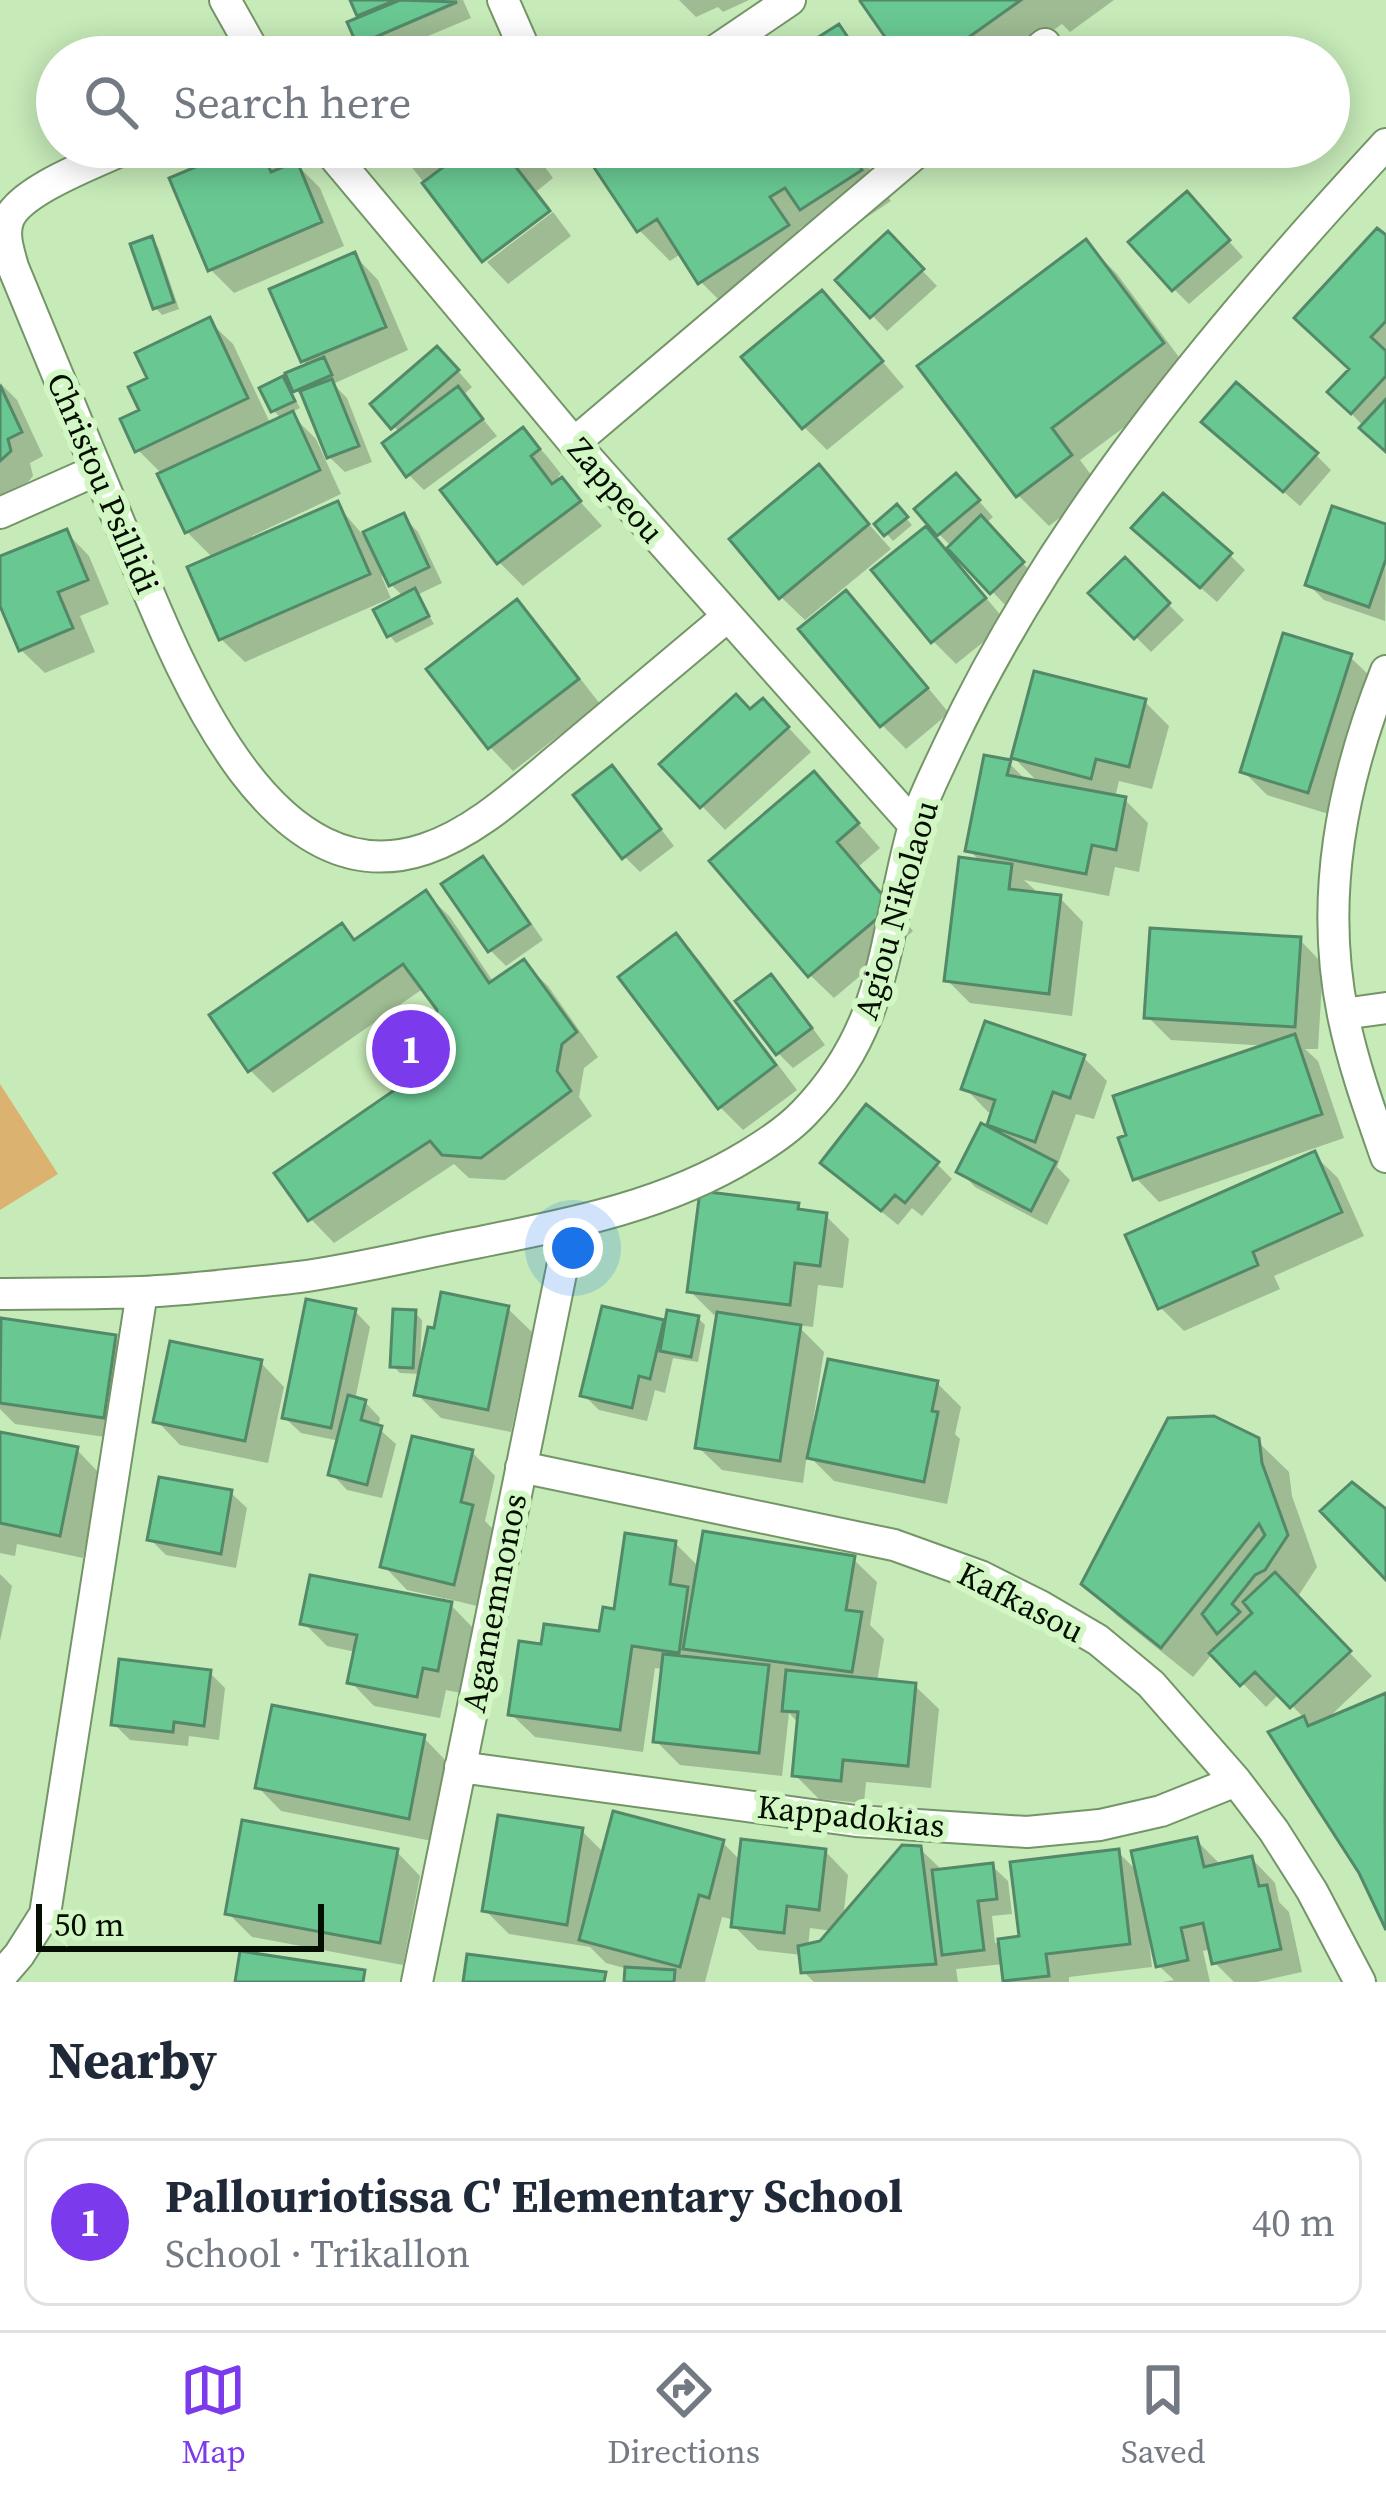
<!DOCTYPE html>
<html lang="en">
<head>
<meta charset="utf-8">
<style>
  body { margin:0; font-family:"Source Serif 4",serif; background:#f6f6f7; color:#1f2937 }
  .scale { position:absolute; left:36px; bottom:30px; width:288px; box-sizing:border-box; padding-left:12px; border:6px solid #040f01; border-top:0; font-size:33px; line-height:42px; white-space:nowrap; color:#040f01; -webkit-text-stroke:9px #d3f7c4; paint-order:stroke }
  .you { position:absolute; left:573px; top:1248px; width:42px; height:42px; margin:-30px; border:9px solid #fff; border-radius:50%; background:#1a73e8; box-shadow:0 0 0 18px #1a73e833 }
  .badge { display:grid; place-items:center; width:78px; height:78px; border-radius:50%; background:#7c3aed; color:#fff; font-size:39px; font-weight:700 }
  .pin { position:absolute; translate:-50% -50%; border:6px solid #fff; box-shadow:0 3px 12px #0006 }
  .list { margin:0; padding:0; list-style:none }
  h2 { display:flex; justify-content:space-between; align-items:center; height:156px; margin:0; padding:0 48px; font-size:51px }
  h2 small { font-size:39px; font-weight:400; color:#747a83 }
  .list li { display:grid; grid-template-columns:78px 1fr auto; gap:36px; align-items:center; box-sizing:border-box; height:168px; margin:0 24px 24px; padding:0 24px; border:3px solid #e0e1e3; border-radius:24px }
  .list b { display:block; font-size:45px; white-space:nowrap }
  .list p { margin:0; font-size:39px; white-space:nowrap; color:#747a83 }
  .list em { font-size:39px; font-style:normal; color:#747a83 }
  .icon { flex:none; width:66px; height:66px; fill:none; stroke:currentColor; stroke-width:2; stroke-linecap:round; stroke-linejoin:round }
  .map { position:relative; flex:none; width:1386px; height:1982px; overflow:hidden }
  .search { position:absolute; background:#fff; box-shadow:0 6px 30px #0003; left:36px; right:36px; top:36px; height:132px; display:flex; align-items:center; gap:30px; box-sizing:border-box; padding:0 42px; border-radius:66px; color:#747a83; font-size:45px }
  .sheet { height:348px; background:#fff }
  nav { display:flex; justify-content:space-around; align-items:center; box-sizing:border-box; height:168px; border-top:3px solid #e0e1e3; background:#fff; font-size:33px; color:#747a83 }
  nav a { display:grid; justify-items:center; gap:6px }
  nav .on { color:#7c3aed }
  .map>svg:first-child { display:block }
</style>
</head>
<body>
<div class="map">
<svg width="1386" height="1982" viewBox="0 0 1386 1982">
  <rect width="100%" height="100%" fill="#c6eab8"/>
  <path fill="#dcb271" d="M0,1084L58,1174L0,1210Z"/>
  <path fill="#0003" fill-rule="evenodd" d="M354,0H463L471,18L378,57H348L368,52L359,43L362,19Z
    M679,0H749L723,12L718,7L696,17Z
    M867,0H1114L1070,32L1062,24L1015,57H903Z
    M777,44L790,57H758Z
    M251,147H259L282,170L296,164L320,188L344,246L234,293L210,269Z
    M396,147H530L553,178L537,191L550,208L483,258Z
    M620,147H855L891,201L834,239L814,220L799,229L817,257L732,313L701,282L682,253L670,261L639,230Z
    M1202,211L1243,257L1189,304L1174,289Z
    M553,212L571,236L508,284L487,262Z
    M888,235L937,286L887,331L839,280Z
    M1386,239V450L1331,392L1352,370Z
    M151,240L158,247L179,309L162,315L155,307Z
    M1086,243L1117,274L1193,376L1080,460L1100,487L1049,526L1018,495L922,367Z
    M355,256L378,280L408,350L333,384L347,398L372,462L345,472L325,453L303,397L296,390L309,366L303,361Z
    M845,317L904,387L827,450L804,427Z
    M209,321L233,344L271,425L282,419L273,410L282,380L289,387L300,408L290,413L316,439L341,494L252,536L254,541L337,505L363,535L403,516L418,532L442,583L417,595L434,624L396,643L389,635L393,603L391,598L245,662L221,639L214,559L187,532L163,475L138,450L143,411L151,380ZM381,575L404,597L393,603Z
    M453,365L472,387L463,395L497,436L424,490L409,475L400,433L374,405Z
    M0,383L17,400L43,456L30,463L33,476L28,482L0,495Z
    M523,431L546,455L561,474L558,477L602,526L523,586L499,562L445,491Z
    M1221,437L1316,455L1331,470L1300,506Z
    M819,468L891,549L805,620L781,597Z
    M972,493L993,517L985,524L1038,579L1007,607L957,554L953,558L1007,623L956,664L933,641L926,530L947,551L952,547L939,534Z
    M897,508L912,525L893,541L878,524Z
    M1386,527L1385,621L1324,600L1308,584Z
    M66,532L89,556L109,604L80,616L95,652L45,673L21,650L6,613L0,607V560Z
    M1150,544L1230,555L1245,570L1217,602Z
    M1125,561L1184,620L1151,652L1092,593Z
    M846,594L869,617L949,713L906,749L882,725L803,629Z
    M517,603L540,627L600,704L513,771L490,747Z
    M1350,657L1374,680L1332,815L1267,795L1243,771Z
    M1145,702L1169,726L1152,789L1119,781L1115,798L1125,800L1148,823L1139,872L1115,867L1109,896L1024,880L1035,890L1034,895L1060,898L1083,922L1072,1016L970,1003L947,980L982,863L969,850L1009,763L1028,782L1040,784L1014,758Z
    M751,713L786,725L811,752L725,830L702,806Z
    M627,785L674,846L640,872L625,857Z
    M837,799L880,848L858,867L913,931L834,998L810,975Z
    M483,860L498,875L543,940L506,966L490,950Z
    M426,893L450,917L494,983L524,963L548,986L598,1057L584,1068L579,1097L592,1116L505,1180L469,1178L454,1164L334,1243L311,1219L431,1069L440,1009L424,988L273,1093L250,1070L342,927L357,942Z
    M676,937L699,960L797,1090L743,1130L720,1107Z
    M1300,940L1323,964L1318,1049H1305L1318,1061L1344,1138L1159,1202L1136,1178L1269,1046L1171,1040L1147,1016Z
    M771,978L787,993L825,1045L793,1068L778,1053Z
    M1083,1057L1107,1081L1094,1119L1076,1114L1057,1167L1070,1180L1047,1225L975,1187L960,1171L1000,1135L990,1125L994,1113L988,1112L965,1088Z
    M1314,1155L1338,1178L1364,1236L1274,1276L1280,1289L1184,1331L1161,1308Z
    M937,1164L952,1179L922,1216L912,1208L898,1225L840,1178Z
    M798,1206L805,1213L826,1216L849,1239L843,1288L818,1285L813,1327L797,1325L824,1352L813,1421L818,1422L937,1383L961,1407L955,1434L960,1439L947,1504L834,1481L807,1454L803,1483L722,1470L698,1447L719,1316L714,1315L690,1291Z
    M508,1309L532,1332L511,1432L441,1418L417,1394L421,1374L400,1373L393,1366L415,1313L422,1320L420,1363L423,1364Z
    M355,1311L370,1327L355,1400L365,1402L380,1418L378,1428L396,1444L382,1498L347,1490L332,1474L340,1441L301,1433L285,1418Z
    M698,1318L705,1325L698,1362L673,1358L665,1393L655,1390L647,1421L599,1410L584,1395L662,1323L667,1328Z
    M3,1322L114,1338L138,1362L126,1440L15,1424L0,1409V1342Z
    M261,1363L284,1387L268,1463L180,1445L157,1421Z
    M0,1435L77,1450L100,1474L83,1558L17,1544L15,1556L0,1553Z
    M1257,1441L1289,1472L1292,1496L1317,1567L1297,1598L1372,1676L1323,1723L1386,1696V1923L1361,1871L1305,1719L1280,1693L1266,1707L1213,1653L1193,1677L1116,1615L1085,1584Z
    M472,1452L495,1476L485,1521L495,1531L477,1606L444,1598L474,1629L461,1693L446,1690L440,1718L374,1706L351,1682L356,1652L327,1646L304,1623L442,1603L443,1598L407,1590L384,1566Z
    M231,1493L247,1508L236,1568L166,1555L150,1539Z
    M675,1543L700,1568L853,1559L877,1582L870,1625L884,1639L877,1682L915,1686L939,1709L931,1788L866,1782L864,1803L819,1799L795,1775L800,1725L789,1713L782,1776L680,1765L656,1741L664,1669L655,1668L643,1752L535,1737L511,1714L544,1647L602,1635L616,1612Z
    M0,1574L12,1586L0,1641Z
    M210,1673L225,1688L219,1740L189,1736L188,1746L130,1740L114,1724Z
    M424,1738L447,1762L432,1841L281,1811L258,1787Z
    M582,1831L605,1854L722,1842L742,1862L825,1851L848,1875L843,1919L920,1849L943,1871L992,1866L1008,1881L1012,1914L992,1916L995,1943L1022,1939L1118,1852L1139,1873L1196,1840L1220,1864L1252,1859L1275,1883L1279,1902L1289,1912L1302,1972L1257,1982H1234L1215,1963L1212,1949L1203,1951L1210,1982H1163L1174,1980L1159,1966L1154,1940H1149L1152,1967L1069,1977V1982H1008L1004,1964L956,1969L958,1982H814L803,1971L802,1955L758,1950L734,1926L735,1920L722,1917L705,1982H627L628,1969L606,1963L590,1947L509,1934L485,1910ZM810,1928L833,1931L822,1944L808,1947Z
    M397,1852L420,1876L403,1965L252,1937L228,1913Z"/>
  <path fill="#69c892" stroke="#538968" stroke-width="3" d="M350,0H396L357,16Z
    M400,0L457,2L357,45L347,22Z
    M861,0H1021L941,57H899L860,1Z
    M839,24L861,57H803L798,50Z
    M243,147H260L271,172L297,161L322,222L208,271L169,178Z
    M470,147H527L532,153L515,166L550,211L482,262L422,183Z
    M615,147H848L862,170L800,210L785,188L770,197L789,225L698,284L657,219L637,232L591,163Z
    M1187,191L1230,240L1172,291L1128,242Z
    M1377,228L1386,235V321L1371,337L1386,351V376L1351,414L1327,392L1349,369L1294,318Z
    M888,231L924,269L870,318L835,280Z
    M152,236L174,302L153,309L130,244Z
    M1086,239L1164,343L1052,428L1072,455L1016,497L917,366Z
    M355,252L386,327L301,362L269,289Z
    M822,290L883,361L802,429L741,357Z
    M210,317L248,398L135,452L120,419L139,410L128,387L147,378L135,353Z
    M437,346L459,370L391,429L370,404Z
    M324,357L332,375L293,392L285,373Z
    M283,376L295,401L271,412L259,388Z
    M332,379L359,446L327,458L300,391Z
    M1236,382L1318,453L1283,492L1201,422Z
    M0,385L22,432L8,439L11,451L0,461Z
    M458,386L483,419L406,477L382,443Z
    M1386,399V452L1359,428Z
    M293,411L320,470L185,533L157,474Z
    M523,427L540,449L531,456L552,484L562,477L581,501L497,564L440,490Z
    M819,464L869,524L779,599L729,539Z
    M956,473L980,500L937,536L914,509Z
    M1163,493L1232,553L1200,588L1131,528Z
    M338,501L370,574L219,640L187,567Z
    M897,504L908,517L884,536L874,524Z
    M1332,506L1386,524V559L1369,607L1305,585Z
    M404,513L429,567L389,586L363,532Z
    M981,515L1024,562L990,594L947,548Z
    M926,526L986,598L931,643L871,570Z
    M67,529L88,580L58,592L73,628L19,651L0,606V556Z
    M1125,557L1170,603L1134,639L1088,593Z
    M415,588L429,616L387,637L373,610Z
    M846,590L928,688L880,727L798,629Z
    M517,599L579,679L488,749L426,669Z
    M1283,633L1352,654L1308,793L1240,772Z
    M1034,671L1146,699L1129,767L1096,759L1091,779L1011,758Z
    M736,694L750,709L763,698L789,727L700,808L659,764Z
    M984,755L1011,760L1007,775L1126,797L1116,850L1092,845L1086,874L965,851Z
    M612,765L661,829L622,859L573,795Z
    M814,771L859,823L837,842L892,906L808,977L709,861Z
    M483,856L530,924L488,952L441,884Z
    M959,857L1012,864L1009,889L1061,895L1049,994L944,981Z
    M426,890L489,983L524,959L577,1032L562,1044L557,1071L571,1091L481,1158L442,1155L430,1141L308,1221L274,1173L428,1067L437,1010L403,964L248,1072L209,1015L342,923L354,940Z
    M1150,928L1301,937L1295,1027L1144,1018Z
    M676,933L776,1065L718,1109L618,977Z
    M771,974L812,1028L776,1055L735,1001Z
    M985,1021L1085,1055L1070,1098L1053,1092L1035,1142L987,1125L995,1100L961,1089Z
    M1295,1034L1322,1114L1133,1180L1118,1138L1126,1135L1113,1096Z
    M866,1104L939,1162L905,1203L895,1195L881,1211L820,1163Z
    M981,1123L1056,1162L1031,1211L956,1172Z
    M1315,1151L1342,1212L1253,1252L1258,1265L1158,1309L1125,1235Z
    M700,1191L799,1203L798,1209L827,1213L820,1266L795,1263L790,1305L687,1292Z
    M441,1292L509,1306L488,1410L414,1395L428,1327L434,1328Z
    M306,1299L356,1309L331,1428L282,1418Z
    M602,1306L664,1320L650,1379L639,1376L632,1408L580,1396Z
    M393,1309L416,1310L413,1368L390,1367Z
    M667,1310L699,1316L691,1357L660,1351Z
    M717,1312L801,1325L780,1461L695,1448Z
    M1,1318L116,1335L104,1418L0,1403Z
    M170,1341L262,1360L245,1441L153,1422Z
    M828,1359L938,1381L932,1411L938,1412L924,1482L807,1458Z
    M348,1395L366,1400L361,1420L382,1426L367,1485L328,1475Z
    M1214,1416L1259,1438L1262,1463L1288,1535L1265,1570L1255,1575L1232,1604L1240,1612L1217,1634L1202,1614L1265,1535L1259,1524L1161,1648L1081,1584L1168,1418Z
    M0,1432L78,1447L60,1536L0,1523Z
    M412,1436L473,1450L461,1502L473,1505L454,1585L380,1567Z
    M159,1477L232,1490L221,1554L147,1540Z
    M1352,1482L1386,1509V1580L1320,1511Z
    M703,1531L855,1556L846,1610L862,1612L852,1672L683,1649Z
    M625,1533L676,1541L670,1584L688,1587L679,1653L632,1646L620,1730L508,1715L519,1641L541,1644L544,1624L599,1631L603,1607L614,1609Z
    M1275,1572L1351,1651L1290,1708L1255,1672L1240,1686L1209,1653L1252,1613L1243,1602Z
    M310,1575L452,1602L438,1671L423,1668L417,1697L347,1683L357,1635L300,1624Z
    M663,1654L769,1665L759,1753L653,1742Z
    M119,1659L211,1670L204,1726L174,1722L173,1732L111,1725Z
    M786,1670L916,1683L908,1766L843,1760L841,1781L792,1776L798,1712L782,1711Z
    M1386,1693L1385,1810L1386,1930L1359,1873L1268,1732L1304,1716L1308,1726Z
    M272,1705L425,1735L409,1819L255,1788Z
    M613,1811L724,1840L709,1898L699,1895L680,1967L579,1940Z
    M498,1815L583,1828L567,1925L482,1911Z
    M242,1820L398,1849L380,1943L225,1914Z
    M1197,1837L1204,1867L1252,1856L1259,1886L1267,1885L1281,1949L1212,1964L1203,1923L1181,1928L1188,1960L1156,1967L1131,1851Z
    M741,1839L826,1849L819,1910L787,1906L784,1933L731,1927Z
    M902,1845L921,1846L936,1964L801,1973L798,1946L820,1941Z
    M1119,1849L1130,1944L1046,1954L1049,1976L1003,1981L998,1939L1019,1936L1010,1862Z
    M993,1863L997,1899L978,1901L984,1950L942,1955L932,1870Z
    M240,1951L365,1970L363,1982H235Z
    M467,1954L606,1972L604,1982H463Z
    M625,1967L675,1970L674,1982H624Z"/>
  <g fill="none" stroke-linecap="round" stroke-linejoin="round">
    <defs>
      <path id="street" d="M225,0L257,57
        M503,0L528,57
        M706,57L790,0
        M1029,57L1045,44
        M129,147C100,161 18,190 8,221C3,236 9,252 13,267C49,355 85,442 122,529C170,641 260,904 425,849C476,832 519,791 560,757C616,710 672,663 728,616
        M326,147L574,443L914,825
        M574,443L923,147
        M0,513L97,470
        M1386,671C1342,782 1319,897 1343,1015C1353,1064 1370,1111 1386,1157
        M1343,1014L1386,1008
        M0,1294C46,1293 93,1294 140,1292C192,1290 246,1283 299,1277C358,1269 417,1254 475,1243C570,1224 665,1206 748,1155C768,1143 788,1130 804,1113C889,1025 883,938 913,829C921,802 936,773 948,747C1054,521 1218,326 1386,144
        M521,1467L894,1545L980,1576L1040,1606L1098,1640L1151,1684L1236,1781L1274,1831L1312,1891L1360,1982
        M460,1767L856,1821L1027,1832L1100,1825L1161,1811L1236,1781
        M0,1977L19,1955L45,1914L142,1292
        M417,1982L571,1224"/>
    </defs>
    <use href="#street" stroke="#749567" stroke-width="34"/>
    <use href="#street" stroke="#fff" stroke-width="30"/>
  </g>
  <g text-anchor="middle" dominant-baseline="central" stroke-width="12" stroke-linejoin="round" paint-order="stroke">
    <g font-size="33" fill="#040f01" stroke="#d3f7c4">
      <text transform="translate(103 483) rotate(67)">Christou Psillidi</text>
      <text transform="translate(616 490) rotate(49)">Zappeou</text>
      <text transform="translate(896 910) rotate(-74)">Agiou Nikolaou</text>
      <text transform="translate(1021 1602) rotate(27)">Kafkasou</text>
      <text transform="translate(494 1603) rotate(-79)">Agamemnonos</text>
      <text transform="translate(851 1816) rotate(6)">Kappadokias</text>
    </g>
  </g>
</svg>
<div class="scale">50 m</div>
<div class="you"></div>
<div class="pin badge" style="left:411px;top:1049px">1</div>
<div class="search"><svg class="icon" aria-label="search" viewBox="0 0 24 24"><circle cx="10" cy="10" r="6"/><path d="M15 15l6 6"/></svg>Search here</div>
</div>
<section class="sheet">
<h2>Nearby<small></small></h2>
<ul class="list">
<li><span class="badge">1</span><div><b>Pallouriotissa C' Elementary School</b><p>School · Trikallon</p></div><em>40 m</em></li>
</ul>
</section>
<nav>
<a class="on"><svg class="icon" aria-label="map" viewBox="0 0 24 24"><path d="M3 6l6-2 6 2 6-2v14l-6 2-6-2-6 2zM9 4v14M15 6v14"/></svg>Map</a>
<a><svg class="icon" aria-label="directions" viewBox="0 0 24 24"><path d="M12 3l9 9-9 9-9-9zM9 14v-3h6M13 9l2 2-2 2"/></svg>Directions</a>
<a><svg class="icon" aria-label="saved" viewBox="0 0 24 24"><path d="M7 4h10v16l-5-4-5 4z"/></svg>Saved</a>
</nav>
</body>
</html>
